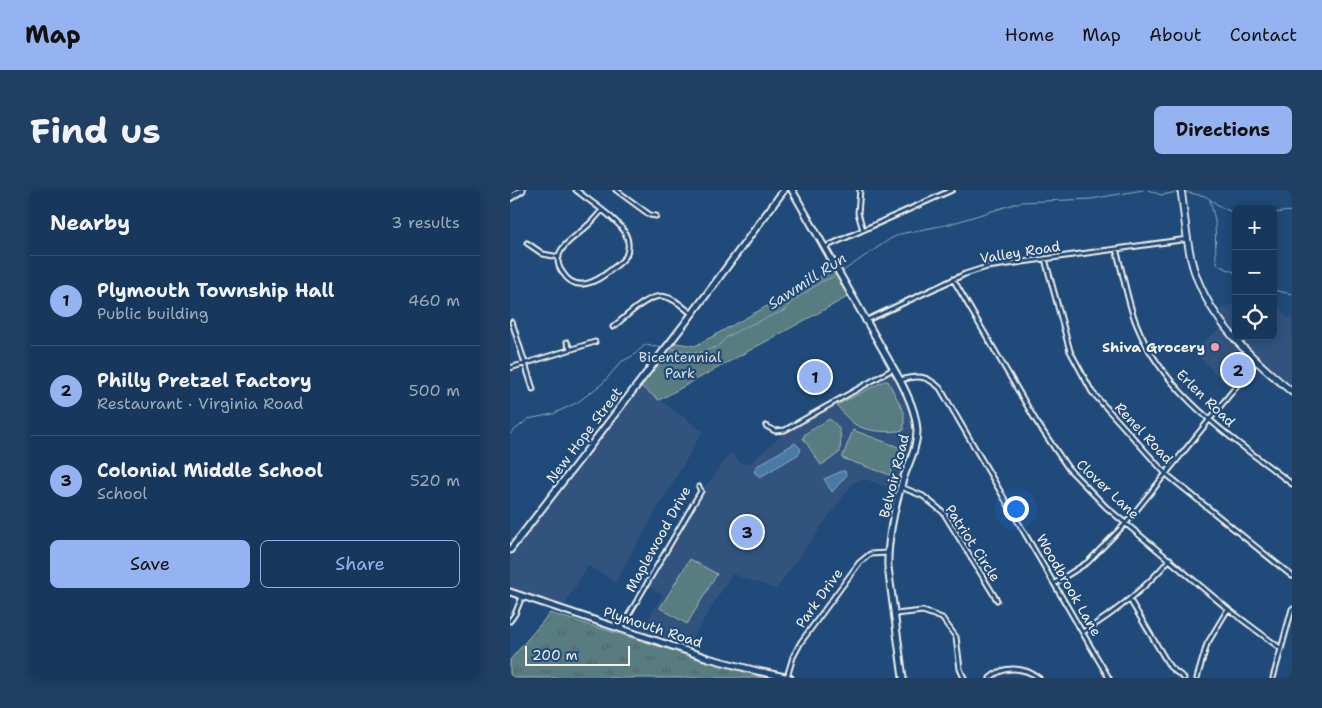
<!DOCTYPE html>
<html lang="en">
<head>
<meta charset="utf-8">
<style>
  body { margin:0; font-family:"Shantell Sans",sans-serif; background:#203f62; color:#f1f3f6 }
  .controls { position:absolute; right:15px; top:15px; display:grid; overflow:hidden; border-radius:8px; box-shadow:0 2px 12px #0003 }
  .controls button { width:45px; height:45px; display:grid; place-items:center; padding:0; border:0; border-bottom:1px solid #365272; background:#17385c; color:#f1f3f6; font:25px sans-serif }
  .scale { position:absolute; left:15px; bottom:12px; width:105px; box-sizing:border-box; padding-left:5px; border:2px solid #f4f1e8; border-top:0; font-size:14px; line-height:18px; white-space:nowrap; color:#f4f1e8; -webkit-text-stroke:4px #1f4a7a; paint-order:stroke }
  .you { position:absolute; left:505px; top:318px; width:18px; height:18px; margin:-12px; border:4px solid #fff; border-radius:50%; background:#1a73e8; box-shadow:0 0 0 8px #1a73e833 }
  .badge { display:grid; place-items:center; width:32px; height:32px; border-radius:50%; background:#95b2f1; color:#111; font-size:16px; font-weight:700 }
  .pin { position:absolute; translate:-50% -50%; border:2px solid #fff; box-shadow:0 1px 5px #0006 }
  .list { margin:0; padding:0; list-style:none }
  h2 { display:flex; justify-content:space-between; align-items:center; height:65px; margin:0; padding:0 20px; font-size:21px }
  h2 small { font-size:16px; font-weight:400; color:#9eacbb }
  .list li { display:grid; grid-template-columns:32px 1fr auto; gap:15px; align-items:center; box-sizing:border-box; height:90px; padding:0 20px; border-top:1px solid #365272 }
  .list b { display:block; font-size:19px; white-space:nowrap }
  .list p { margin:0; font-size:16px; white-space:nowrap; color:#9eacbb }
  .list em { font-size:16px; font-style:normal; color:#9eacbb }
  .actions { display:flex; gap:10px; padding:15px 20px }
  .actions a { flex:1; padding:11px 0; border:1px solid #95b2f1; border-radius:8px; text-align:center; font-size:18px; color:#95b2f1 }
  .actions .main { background:#95b2f1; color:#111 }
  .icon { flex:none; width:28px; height:28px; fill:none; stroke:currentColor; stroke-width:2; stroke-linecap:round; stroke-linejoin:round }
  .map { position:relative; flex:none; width:782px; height:488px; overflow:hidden; border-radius:8px }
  header { display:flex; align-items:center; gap:30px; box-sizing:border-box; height:70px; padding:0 25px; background:#95b2f1; color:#111 }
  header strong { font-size:24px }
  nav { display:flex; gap:28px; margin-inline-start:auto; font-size:18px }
  .intro { display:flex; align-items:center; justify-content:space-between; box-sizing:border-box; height:120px; padding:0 30px }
  h1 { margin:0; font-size:35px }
  .button { padding:12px 22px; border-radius:8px; background:#95b2f1; color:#111; font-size:18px; font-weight:700 }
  main { display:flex; gap:30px; padding:0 30px }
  aside { flex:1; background:#17385c; border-radius:8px; box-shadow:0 2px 12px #0003 }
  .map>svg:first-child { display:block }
</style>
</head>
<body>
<header>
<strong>Map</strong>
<nav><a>Home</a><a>Map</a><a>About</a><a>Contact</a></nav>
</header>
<div class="intro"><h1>Find us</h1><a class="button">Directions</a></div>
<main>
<aside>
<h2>Nearby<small>3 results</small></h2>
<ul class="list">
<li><span class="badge">1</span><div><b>Plymouth Township Hall</b><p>Public building</p></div><em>460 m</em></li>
<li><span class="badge">2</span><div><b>Philly Pretzel Factory</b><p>Restaurant · Virginia Road</p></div><em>500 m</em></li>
<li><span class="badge">3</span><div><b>Colonial Middle School</b><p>School</p></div><em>520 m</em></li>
</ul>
<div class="actions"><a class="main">Save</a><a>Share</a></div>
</aside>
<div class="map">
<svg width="782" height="488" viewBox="0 0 782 488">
  <defs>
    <pattern id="grass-tufts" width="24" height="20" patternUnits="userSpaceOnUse" patternTransform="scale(1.25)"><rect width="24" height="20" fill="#587b80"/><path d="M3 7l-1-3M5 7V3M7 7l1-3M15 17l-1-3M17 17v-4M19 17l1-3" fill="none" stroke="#516466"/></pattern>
  </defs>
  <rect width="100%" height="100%" fill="#1f4a7a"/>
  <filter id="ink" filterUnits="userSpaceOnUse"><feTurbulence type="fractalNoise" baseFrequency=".02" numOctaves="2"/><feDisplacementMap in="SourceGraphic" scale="10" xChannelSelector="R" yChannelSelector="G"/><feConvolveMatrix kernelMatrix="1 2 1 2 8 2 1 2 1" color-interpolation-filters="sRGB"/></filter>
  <g filter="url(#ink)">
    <path fill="#33537e" d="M763,103L765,104L772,122L778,128H782V202L746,172L722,202L683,160L714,136L704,122L726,112V146H763Z
      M383,179L403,217L406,252L390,301L354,289L343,293L266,399L222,384L175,460L129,444L153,405L136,395L191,301L204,286L221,262L232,274L240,273L282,236Z
      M128,194L193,241L105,392L78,376L52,419L0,402V360Z"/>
    <path fill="url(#grass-tufts)" stroke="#a6b6b4" d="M40,423L241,484L256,488H0V470Z"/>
    <path fill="#587b80" stroke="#a6b6b4" d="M326,78L341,105L149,210L128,194L160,152L185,156Z
      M374,191H378L394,222V240C381,243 358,242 346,235C338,230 332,222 327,215Z
      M319,229C333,237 331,247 330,262L321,269L311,275L293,248L295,244Z
      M343,240L391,258L380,285L332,268Z
      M180,369L207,384L177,434L150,418Z"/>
    <path fill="#4a79a6" stroke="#8ea9c0" d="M285,253L291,259L289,264L250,287L244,282L247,276Z
      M332,281H335L336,286L322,302L314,289Z"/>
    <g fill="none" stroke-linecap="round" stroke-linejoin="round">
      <path stroke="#8ea9c0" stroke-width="1" d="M638,0L651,5L668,2
        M674,2L695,6L711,17L726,24
        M700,10L705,30L706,68L708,75L726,83
        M763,23L782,21
        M330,83L380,49L390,44L440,34L511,12L581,9L633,0
        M763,100L782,104
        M157,158L188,163L207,157L217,147L231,139L275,120L280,113L311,92L327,85
        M0,244L18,229L43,224L68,212L93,193L111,172L124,165L135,155L153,158"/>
      <defs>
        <path id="street" d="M66,0C79,11 108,29 115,43C119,50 119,59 116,66C113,71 107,75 102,79C88,91 66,104 53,83C49,78 47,71 49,65C53,53 68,45 76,37C82,32 87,26 92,20
          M106,0L140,25L146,26
          M350,0L348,23L353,40
          M17,53L33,64L49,67
          M315,57L442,0
          M606,59C613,83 617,110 626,133C654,205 724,249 782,294
          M535,69L560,161L582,202L655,283L782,386
          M443,89L526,231L558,278L596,317L718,419L770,458
          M355,131L455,84L477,77L678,49
          M2,132L23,199
          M103,137C116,127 139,102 156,107C166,109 174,118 182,124
          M57,152L60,159
          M0,178L85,152
          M390,190C408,185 416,185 430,198L599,488
          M256,236L265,241L275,240L383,179
          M391,297L413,306L433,322L487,410
          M545,393L578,372L616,333L746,172
          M620,410L660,477L674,488
          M385,424L413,421L432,428L446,447L450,479L454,488
          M0,431L5,424L12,407
          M111,438L191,301L189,297
          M573,442C606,422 635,399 660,369
          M277,487L283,467L291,452L349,373L360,364L378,363
          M480,488C494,475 514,477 529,488
          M687,488L697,454L718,419
          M763,488L782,419"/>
        <path id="secondary" d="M282,0L390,190C398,206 406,222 407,241C407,261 396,277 391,296C384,319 377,353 378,377L393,488
          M0,8L12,0
          M0,360L182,124L274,0
          M0,402L198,468L247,481L280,488"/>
        <path id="primary" d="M671,0C675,26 676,55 684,80C701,132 741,168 782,202"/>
      </defs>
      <use href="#street" stroke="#f4f1e8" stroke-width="7"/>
      <use href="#secondary" stroke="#f4f1e8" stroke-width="9"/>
      <use href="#primary" stroke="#f4f1e8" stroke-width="9"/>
      <use href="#street" stroke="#1f4a7a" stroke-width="3"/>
      <use href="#secondary" stroke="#1f4a7a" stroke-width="5"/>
      <use href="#primary" stroke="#1f4a7a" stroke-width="5.5"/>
    </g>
  </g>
  <circle fill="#ff9aa2" stroke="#1f4a7a" stroke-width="2" cx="705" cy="157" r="5"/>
  <g text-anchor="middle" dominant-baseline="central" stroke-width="4.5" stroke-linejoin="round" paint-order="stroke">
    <g font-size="14" fill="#f4f1e8" stroke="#1f4a7a">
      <text transform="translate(510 62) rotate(-9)">Valley Road</text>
      <text transform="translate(696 208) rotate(44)">Erlen Road</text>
      <text transform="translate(634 243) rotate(47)">Renel Road</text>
      <text transform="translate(74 245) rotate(-53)">New Hope Street</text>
      <text transform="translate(384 286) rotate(-76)">Belvoir Road</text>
      <text transform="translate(598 299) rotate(43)">Clover Lane</text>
      <text transform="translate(148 349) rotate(-61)">Maplewood Drive</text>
      <text transform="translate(463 353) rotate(57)">Patriot Circle</text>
      <text transform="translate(559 395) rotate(60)">Woodbrook Lane</text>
      <text transform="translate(309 408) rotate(-54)">Park Drive</text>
      <text transform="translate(143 437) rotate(18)">Plymouth Road</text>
    </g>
    <g font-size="14" font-weight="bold" fill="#f4f1e8" stroke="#1f4a7a" text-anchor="end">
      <text x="695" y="157">Shiva Grocery</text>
    </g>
    <g font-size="14" fill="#dddfd8" stroke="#1f4a7a">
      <text x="170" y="167">Bicentennial<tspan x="170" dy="16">Park</tspan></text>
    </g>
    <g font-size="15" font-style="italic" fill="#dadfde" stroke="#1f4a7a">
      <text transform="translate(297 91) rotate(-33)">Sawmill Run</text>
    </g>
  </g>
</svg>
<div class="controls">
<button>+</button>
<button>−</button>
<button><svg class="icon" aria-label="locate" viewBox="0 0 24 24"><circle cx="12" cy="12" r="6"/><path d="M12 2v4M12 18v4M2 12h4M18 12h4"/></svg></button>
</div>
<div class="scale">200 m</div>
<div class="you"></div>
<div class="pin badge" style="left:305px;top:187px">1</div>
<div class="pin badge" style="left:728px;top:180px">2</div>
<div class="pin badge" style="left:237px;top:342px">3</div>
</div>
</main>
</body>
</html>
